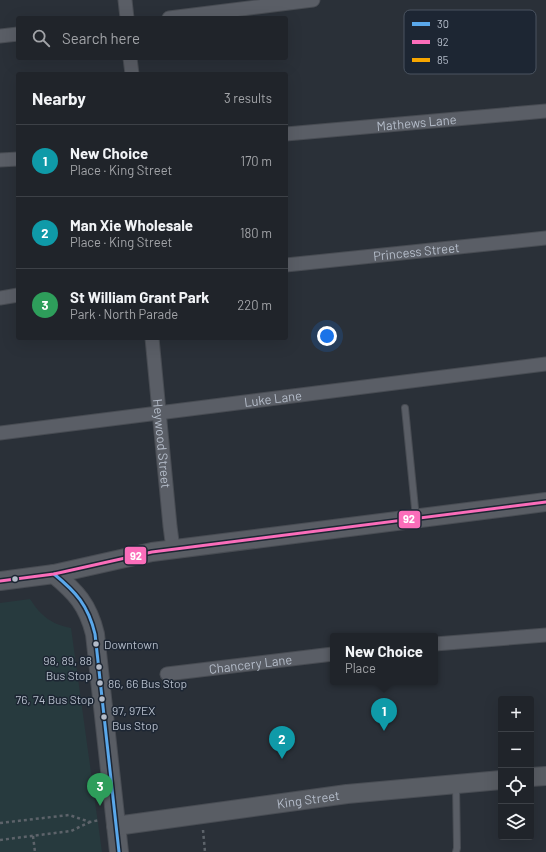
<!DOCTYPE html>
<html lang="en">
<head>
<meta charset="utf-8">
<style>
  body { margin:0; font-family:Barlow,sans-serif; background:#2d3036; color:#f1f3f6 }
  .controls { position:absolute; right:12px; bottom:12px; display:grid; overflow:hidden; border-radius:4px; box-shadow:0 4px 16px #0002 }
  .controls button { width:36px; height:36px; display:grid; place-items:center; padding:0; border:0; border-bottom:1px solid #3d4147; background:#20242a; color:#f1f3f6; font:20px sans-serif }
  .you { position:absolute; left:327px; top:336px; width:14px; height:14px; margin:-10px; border:3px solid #fff; border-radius:50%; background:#1a73e8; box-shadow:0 0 0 6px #1a73e833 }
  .badge { display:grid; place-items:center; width:26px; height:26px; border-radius:50%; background:#1a73e8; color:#fff; font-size:13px; font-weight:700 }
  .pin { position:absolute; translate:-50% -33px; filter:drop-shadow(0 1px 2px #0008) }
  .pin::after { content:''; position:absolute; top:21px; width:14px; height:12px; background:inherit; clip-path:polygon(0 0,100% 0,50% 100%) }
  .popup { position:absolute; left:330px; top:633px; width:108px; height:52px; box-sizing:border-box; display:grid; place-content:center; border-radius:4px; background:#20242a; filter:drop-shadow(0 1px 3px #0005); font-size:13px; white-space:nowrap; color:#a2a4a8 }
  .popup b { font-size:15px; color:#f1f3f6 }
  .popup::after { content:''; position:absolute; left:50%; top:100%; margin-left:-8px; border:8px solid transparent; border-top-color:#20242a }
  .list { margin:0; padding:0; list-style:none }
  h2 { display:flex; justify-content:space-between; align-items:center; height:52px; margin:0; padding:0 16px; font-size:17px }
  h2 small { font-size:13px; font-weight:400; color:#a2a4a8 }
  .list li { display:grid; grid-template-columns:26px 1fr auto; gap:12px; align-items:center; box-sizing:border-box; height:72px; padding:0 16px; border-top:1px solid #3d4147 }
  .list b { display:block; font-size:15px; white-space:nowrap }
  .list p { margin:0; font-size:13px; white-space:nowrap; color:#a2a4a8 }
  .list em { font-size:13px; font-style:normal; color:#a2a4a8 }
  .icon { flex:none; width:22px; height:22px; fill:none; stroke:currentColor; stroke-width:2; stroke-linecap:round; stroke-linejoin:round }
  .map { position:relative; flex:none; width:546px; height:852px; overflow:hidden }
  .search { position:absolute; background:#20242a; box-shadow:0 4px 16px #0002; left:16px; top:16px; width:272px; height:44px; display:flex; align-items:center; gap:10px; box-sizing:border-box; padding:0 14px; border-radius:4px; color:#a2a4a8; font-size:15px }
  .panel { position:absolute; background:#20242a; box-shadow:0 4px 16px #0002; left:16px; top:72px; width:272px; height:268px; border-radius:4px }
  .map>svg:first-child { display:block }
</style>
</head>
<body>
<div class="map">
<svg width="546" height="852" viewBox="0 0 546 852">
  <rect width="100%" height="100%" fill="#2a3038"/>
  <path fill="#273a3e" d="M30,599C41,616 51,624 71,628L102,852H0V603Z"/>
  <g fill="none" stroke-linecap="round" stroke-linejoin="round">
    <defs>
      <path id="lane" d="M405,408L416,518
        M456,785L457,848L456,852"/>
      <g id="street">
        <path d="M125,0L127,18"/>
        <path d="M169,18L313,0"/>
        <path d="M0,36L18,34"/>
        <path d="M130,58L132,74"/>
        <path id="s1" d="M286,134L546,111"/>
        <path d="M0,160L18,159"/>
        <path id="s2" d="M286,265L546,238"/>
        <path d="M0,298L18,295"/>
        <path id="s3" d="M152,338L170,526L173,549"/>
        <path id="s4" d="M0,433L546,364"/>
        <path d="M435,644L546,635"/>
        <path id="s5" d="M167,674L333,654"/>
      </g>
      <g id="secondary">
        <path d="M54,574C76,592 88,605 95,634L119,852"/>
        <path d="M0,581L54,574L152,552L546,502"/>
        <path d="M531,777L546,776"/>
        <path id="s6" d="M116,826L347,794L501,780"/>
      </g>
    </defs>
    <use href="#lane" stroke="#484c53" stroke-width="8"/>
    <use href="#street" stroke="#484c53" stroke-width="15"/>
    <use href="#secondary" stroke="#484c53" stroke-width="20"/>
    <path stroke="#5d636a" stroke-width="2.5" stroke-dasharray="3 3" stroke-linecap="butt" d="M0,823L69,815L90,822L100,820
      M203,830L205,852
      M33,836L35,852
      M0,840L71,831L90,822"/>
    <use href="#lane" stroke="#5a5e66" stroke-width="6"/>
    <use href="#street" stroke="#5a5e66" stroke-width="13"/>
    <use href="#secondary" stroke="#595d64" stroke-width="18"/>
    <defs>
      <path id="bus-1" d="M54,574C76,592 88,605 95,634L119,852"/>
      <path id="bus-2" d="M0,581L54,574L152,552L546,502"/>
    </defs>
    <use href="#bus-1" stroke="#1d2633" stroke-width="6"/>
    <use href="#bus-2" stroke="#1d2633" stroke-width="6"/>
    <use href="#bus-1" stroke="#5aa8eb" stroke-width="3"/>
    <use href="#bus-2" stroke="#fb6dba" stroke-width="3"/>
  </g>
  <g fill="#b4bcc9" stroke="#1d2633" stroke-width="1.5">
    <circle cx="15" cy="579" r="3.5"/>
    <circle cx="96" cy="644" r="3.5"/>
    <circle cx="99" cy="667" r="3.5"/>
    <circle cx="100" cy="683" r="3.5"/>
    <circle cx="102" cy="699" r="3.5"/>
    <circle cx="104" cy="717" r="3.5"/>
  </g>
  <g text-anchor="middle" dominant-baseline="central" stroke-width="3" stroke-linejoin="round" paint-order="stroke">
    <g font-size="12" fill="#b4bcc9" stroke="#1d2633" text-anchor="start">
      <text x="104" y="644">Downtown</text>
      <text x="92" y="660" text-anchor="end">98, 89, 88<tspan x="92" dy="15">Bus Stop</tspan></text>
      <text x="108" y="683">86, 66 Bus Stop</text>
      <text x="94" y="699" text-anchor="end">76, 74 Bus Stop</text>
      <text x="112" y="710">97, 97EX<tspan x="112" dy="15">Bus Stop</tspan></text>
    </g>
    <g font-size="13" fill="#b4bcc9" stroke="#1d2633">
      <text stroke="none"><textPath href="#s1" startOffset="131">Mathews Lane</textPath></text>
      <text stroke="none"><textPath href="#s2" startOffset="131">Princess Street</textPath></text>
      <text stroke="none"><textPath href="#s4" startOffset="275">Luke Lane</textPath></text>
      <text stroke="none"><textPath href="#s3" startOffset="106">Heywood Street</textPath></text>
      <text stroke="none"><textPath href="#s5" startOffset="84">Chancery Lane</textPath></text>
      <text stroke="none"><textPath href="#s6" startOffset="194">King Street</textPath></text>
    </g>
  </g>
  <rect x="404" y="10" width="132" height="64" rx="6" fill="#1d2633" stroke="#4a5360" stroke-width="1"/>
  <rect x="412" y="22" width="18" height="4" fill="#5aa8eb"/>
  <rect x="412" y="40" width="18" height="4" fill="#fb6dba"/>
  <rect x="412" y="58" width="18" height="4" fill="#f7a600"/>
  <g font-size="11" fill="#b4bcc9">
    <text x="437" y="28">30</text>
    <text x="437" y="46">92</text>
    <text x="437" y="64">85</text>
  </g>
  <g stroke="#1d2633" stroke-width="1.5">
    <rect x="398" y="510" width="23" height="19" rx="4" fill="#fb6dba"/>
    <rect x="124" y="546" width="23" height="19" rx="4" fill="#fb6dba"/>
  </g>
  <g font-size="11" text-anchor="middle" font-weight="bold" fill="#fff">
    <text x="409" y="523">92</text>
    <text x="136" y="560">92</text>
  </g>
</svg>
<div class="controls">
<button>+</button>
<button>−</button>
<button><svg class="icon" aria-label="locate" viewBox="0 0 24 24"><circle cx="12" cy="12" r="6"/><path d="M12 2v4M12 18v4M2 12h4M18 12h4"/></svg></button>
<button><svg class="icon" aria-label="layers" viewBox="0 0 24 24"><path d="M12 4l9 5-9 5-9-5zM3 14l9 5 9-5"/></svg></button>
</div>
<div class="you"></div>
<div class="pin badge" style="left:384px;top:731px;background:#0f9aa8">1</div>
<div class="popup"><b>New Choice</b>Place</div>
<div class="pin badge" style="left:282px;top:759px;background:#0f9aa8">2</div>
<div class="pin badge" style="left:100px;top:806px;background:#2e9e5b">3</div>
<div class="search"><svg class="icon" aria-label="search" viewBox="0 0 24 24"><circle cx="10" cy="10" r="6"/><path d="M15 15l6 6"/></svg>Search here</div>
<section class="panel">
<h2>Nearby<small>3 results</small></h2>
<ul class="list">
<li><span class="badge" style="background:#0f9aa8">1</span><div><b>New Choice</b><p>Place · King Street</p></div><em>170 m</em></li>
<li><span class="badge" style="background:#0f9aa8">2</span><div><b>Man Xie Wholesale</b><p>Place · King Street</p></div><em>180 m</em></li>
<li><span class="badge" style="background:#2e9e5b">3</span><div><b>St William Grant Park</b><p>Park · North Parade</p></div><em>220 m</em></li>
</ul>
</section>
</div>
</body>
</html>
